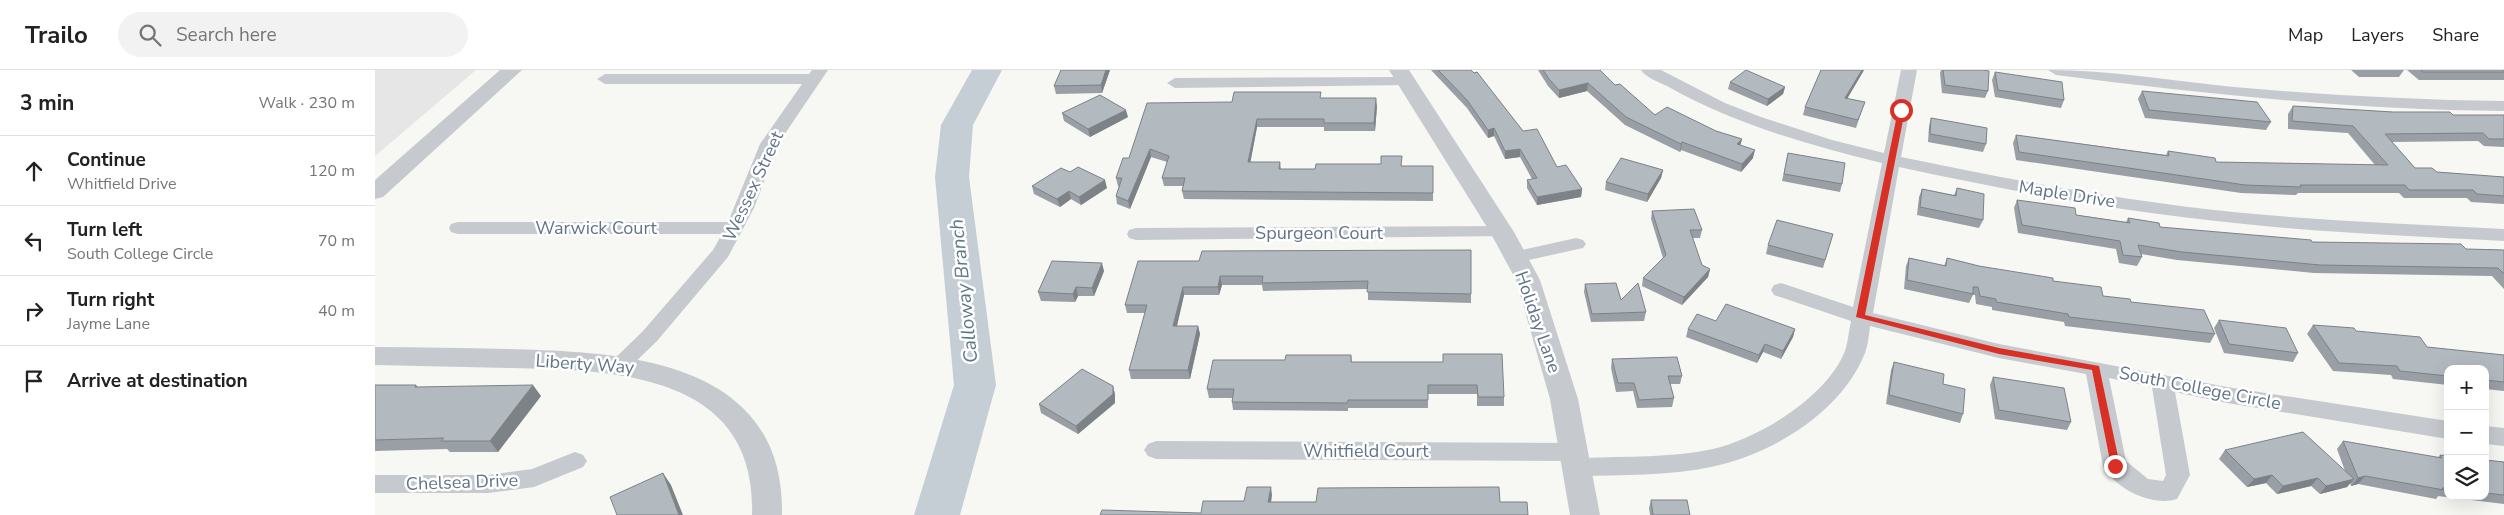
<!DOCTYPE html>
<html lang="en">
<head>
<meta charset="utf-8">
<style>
  body { margin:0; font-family:"Nunito Sans",sans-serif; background:#f2f2f2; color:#222 }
  .controls { position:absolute; right:15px; bottom:15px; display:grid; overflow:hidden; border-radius:10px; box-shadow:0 5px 20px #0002 }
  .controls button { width:45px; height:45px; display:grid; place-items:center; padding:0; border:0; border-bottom:1px solid #e0e0e0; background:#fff; color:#222; font:25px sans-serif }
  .stop { position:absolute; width:15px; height:15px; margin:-11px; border:4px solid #d93025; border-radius:50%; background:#fff }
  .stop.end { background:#d93025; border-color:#fff; box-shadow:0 1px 5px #0008 }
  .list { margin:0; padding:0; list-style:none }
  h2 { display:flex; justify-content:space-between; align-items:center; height:65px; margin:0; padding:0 20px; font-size:21px }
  h2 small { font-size:16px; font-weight:400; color:#767676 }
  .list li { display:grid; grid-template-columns:32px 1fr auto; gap:15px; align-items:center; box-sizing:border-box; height:70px; padding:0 20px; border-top:1px solid #e0e0e0 }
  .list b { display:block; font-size:19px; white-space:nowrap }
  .list p { margin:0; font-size:16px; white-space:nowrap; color:#767676 }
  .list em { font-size:16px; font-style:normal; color:#767676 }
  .icon { flex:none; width:28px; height:28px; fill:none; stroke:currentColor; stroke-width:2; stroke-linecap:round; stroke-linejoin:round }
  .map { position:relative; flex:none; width:2129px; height:445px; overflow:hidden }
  header { display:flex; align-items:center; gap:30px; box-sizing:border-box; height:70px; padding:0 25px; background:#fff; border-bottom:1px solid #e0e0e0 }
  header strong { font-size:24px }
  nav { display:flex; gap:28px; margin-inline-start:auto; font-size:18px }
  .search { width:350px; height:45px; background:#f2f2f2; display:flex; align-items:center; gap:12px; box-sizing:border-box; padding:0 18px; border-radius:28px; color:#767676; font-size:19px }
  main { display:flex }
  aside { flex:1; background:#fff }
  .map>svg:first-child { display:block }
</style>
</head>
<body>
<header>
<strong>Trailo</strong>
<div class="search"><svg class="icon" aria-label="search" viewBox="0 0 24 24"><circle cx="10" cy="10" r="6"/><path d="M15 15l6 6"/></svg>Search here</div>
<nav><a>Map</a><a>Layers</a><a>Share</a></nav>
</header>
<main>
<aside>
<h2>3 min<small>Walk · 230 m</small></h2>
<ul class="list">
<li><svg class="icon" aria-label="ahead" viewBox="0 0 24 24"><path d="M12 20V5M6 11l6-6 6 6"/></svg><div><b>Continue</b><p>Whitfield Drive</p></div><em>120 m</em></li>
<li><svg class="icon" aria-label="left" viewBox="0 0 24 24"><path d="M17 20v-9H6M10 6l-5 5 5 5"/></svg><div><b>Turn left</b><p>South College Circle</p></div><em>70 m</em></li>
<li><svg class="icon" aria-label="right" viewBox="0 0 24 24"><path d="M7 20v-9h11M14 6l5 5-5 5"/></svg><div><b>Turn right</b><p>Jayme Lane</p></div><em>40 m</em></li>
<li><svg class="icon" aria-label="arrive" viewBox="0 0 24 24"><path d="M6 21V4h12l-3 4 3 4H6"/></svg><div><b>Arrive at destination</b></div></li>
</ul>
</aside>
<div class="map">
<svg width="2129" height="445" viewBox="0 0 2129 445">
  <rect width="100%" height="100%" fill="#f7f7f4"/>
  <path fill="#e5e6e5" d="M0,0H101L0,86Z"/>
  <path fill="#c4ced4" d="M587,418L584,445H546L554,419Z"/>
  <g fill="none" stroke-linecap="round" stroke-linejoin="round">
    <path fill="#c4ced4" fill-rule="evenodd" d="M597,0H627L598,55L594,107L621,315L585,445H539L579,315L560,107L566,55Z"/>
    <path fill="#c6cace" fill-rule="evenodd" d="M437,0H453L403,74L379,138L353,187L282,271L253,299L245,302L237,299L234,294L268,261L338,180L347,164H83L76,162L74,158L76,154L83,152H353L385,74L427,14H230L222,9L230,4H434Z
      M1266,0H1286L1350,33L1386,47L1457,70L1509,83L1526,0H1542L1526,87C1636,110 1746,130 1858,142C1948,151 2038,154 2129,159V171C2039,166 1950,163 1860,153C1747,142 1635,121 1524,97L1498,243L1624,274L1852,317L2073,351V369L1852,333L1800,322L1815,405L1802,429C1778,437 1740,419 1728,396L1711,304L1624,288L1495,256C1494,265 1493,275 1490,283C1466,343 1397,384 1336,397C1293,406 1247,405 1203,406L1195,403L1191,397L1195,391L781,389L773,386L769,380L773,374L781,371L1200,373L1208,376L1212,382L1208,388C1251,386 1296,388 1338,379C1384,368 1452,327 1470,281C1473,272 1474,260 1476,251L1399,225L1396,220L1399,215L1406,213L1478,237L1507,93C1433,75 1359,54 1292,16C1284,12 1271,8 1266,0ZM1734,308L1777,317L1791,405L1788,411L1773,409L1751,391Z
      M1673,0C1736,0 1797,11 1859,17C1949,25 2039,30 2129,31V41C1979,40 1830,24 1681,5Z
      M1031,7L1039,12L1037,15L800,18L792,13L800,8Z
      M1127,156L1134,158L1136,162L1134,166L761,170L754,168L752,164L754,160L761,158Z
      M1201,168L1208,170L1211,174L1208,178L1140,193L1133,191L1130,187L1133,183Z
      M2110,356L2129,358V376L2110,374Z
      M200,382L208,385L212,391L208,397L159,417L113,423H0V405H113L157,399Z"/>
    <path fill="#c6cace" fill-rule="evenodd" d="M125,0H147L8,127L0,129V110Z
      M1014,0H1034L1139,162L1165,210L1203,329L1225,445H1195L1175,329L1141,210L1115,162Z
      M0,277C44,277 89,278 133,279C249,282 410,289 407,445H377C382,304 241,300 137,298C91,297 46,296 0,295Z"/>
  </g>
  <path fill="#999fa4" d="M686,0H735L727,23L681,24L679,16Z
    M1056,0H1096L1148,61L1182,97L1207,119L1206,127L1162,135L1152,118V110L1157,109L1145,87L1130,89L1119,66L1113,68L1092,38Z
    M1163,0H1225L1240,15L1280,45L1341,61L1367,69L1365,75L1378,88L1366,102L1306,80L1305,82L1250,55L1212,21L1184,28L1173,16Z
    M1446,0H1489L1472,28L1487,40L1481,58L1428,45L1430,37Z
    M1566,0H1608L1613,21L1610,28L1567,23L1565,3Z
    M1976,0H2029L2024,7H1984Z
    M2032,0H2129V10H2044Z
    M1620,2L1689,30L1686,38L1620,27L1617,10Z
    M1355,12L1410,17L1408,24L1392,36L1353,19Z
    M1767,21L1896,52L1891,60L1770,48L1763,29Z
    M947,28L1002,36L1000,61H949V57H882L875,92H905L906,99H940L1027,96H1058V131L809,129L807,121L808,116H789L787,108L792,92L776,87L755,139L742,134L741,126L744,116H743L741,108L754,88L857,32Z
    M1918,36L2018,42L2078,45H2129V77L2109,76L2103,71L2017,72L2040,98L2062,102L2129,107V134L2096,132L2092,128H2029L2024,123H1923L1921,125L1866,123L1641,90L1638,73L1641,65L1791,85L1793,81L1841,92L2000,95L1973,63L1913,59V44Z
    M687,43L753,47L715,67L689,51Z
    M1556,48L1611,74L1608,82L1553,72L1554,56Z
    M1413,83L1467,114L1465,122L1407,111Z
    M1288,100L1286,108L1272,132L1230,120L1231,112Z
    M695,102L732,118L706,135L696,129L685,137L659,124L657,116Z
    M1582,118L1608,150L1604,158L1542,145L1544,127L1547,119L1579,125Z
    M1642,130L1701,145L1751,152L1753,148L1785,157L1937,172L2091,179L2129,180V219L2117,206L1939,203L1802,190L1766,184L1767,187L1762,196L1744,193L1741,179L1643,163L1639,138Z
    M1277,141L1327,160L1325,168H1317L1327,195L1335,199L1333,207L1307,235L1267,216L1268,208L1288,188L1276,149Z
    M1458,164L1448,198L1391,184L1393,175Z
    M1096,180V233L993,230V219L888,221L887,215H847L844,225H809L802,256H823L825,264L815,309H756L754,300L770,243H752L750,235L824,191Z
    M1534,188L1569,196L1572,188L1604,196L1678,211L1728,226L1756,232L1840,264L1835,273L1690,256L1689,252L1617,240V237L1601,234L1600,225H1598L1594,233L1529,219L1531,196Z
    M729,201L719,226H703L700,232L666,231L663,222Z
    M1210,214L1271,242L1269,251L1216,252L1209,222Z
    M1844,250L1923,283L1918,292L1849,283L1839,258Z
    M1341,251L1420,259L1418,267L1406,289L1388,282L1382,293L1311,267L1313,259Z
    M1938,255L2052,277L2129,285V321L2110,319V299H2073V315L2018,309L2016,305L1958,301L1932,264Z
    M976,285L977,292H1068L1129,327V336H1102V324H1053V338H973V341L858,340L857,332V328H834L832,319L910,290Z
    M1237,289L1307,306L1305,314H1295L1299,328L1297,337L1262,338L1258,321L1241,322L1236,298Z
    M1519,292L1568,314L1588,344L1585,353L1511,334L1516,300Z
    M1618,307L1696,352L1692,360L1620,349L1615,315Z
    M0,315H41L43,317L166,326L123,382H75L72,379L0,381Z
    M740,324V333L703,364L666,343L664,334Z
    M1968,371L2063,388L2065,385L2073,386V426H2110V390L2129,392V434L2063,426L2061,429L1983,414L1976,416L1975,413L1972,417L1945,424L1936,416L1902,424L1891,413L1872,417L1844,389L1850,380L1970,401L1962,379Z
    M1276,430L1315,445H1275L1274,438Z"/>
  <path fill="#7d8286" d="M731,0H735L727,23L726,15Z
    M1487,0H1489L1468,36L1470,28Z
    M1213,13L1212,21L1184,28V20Z
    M1410,17L1408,24L1392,36L1393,29Z
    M1001,28L1002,36L1000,61L999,53Z
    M751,40L753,47L715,67L713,59Z
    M882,49V57L874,100L873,92Z
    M1119,58V66L1113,68V60Z
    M1367,69L1365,77L1362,74Z
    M1307,72L1306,80L1305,82L1306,74Z
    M775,79L776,87L755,139L753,131Z
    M1145,79V87L1130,89V81Z
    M1380,80L1378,88L1366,102L1367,94Z
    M1288,100L1286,108L1272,132L1273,124Z
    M730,110L732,118L706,135L704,127Z
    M1207,119L1206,127L1162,135V127Z
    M694,121L696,129L685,137L682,129Z
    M727,193L729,201L719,226L717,218Z
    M1335,199L1333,207L1307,235L1309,227Z
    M845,206L847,215L844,225L843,217Z
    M701,217L703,226L700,232L698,224Z
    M808,217L809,225L800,264L798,256Z
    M823,256L825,264L815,309L813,300Z
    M1420,259L1418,267L1406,289L1408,281Z
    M1390,274L1388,282L1382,293L1384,285Z
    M158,315L166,326L123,382L115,371Z
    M738,316L740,324V333L703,364L701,356Z
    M288,403L296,415L308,445H304Z
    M1897,405L1891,413L1872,417L1879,409Z
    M1990,406L1983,414L1976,416L1983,408Z
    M1943,408L1936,416L1902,424L1908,416Z
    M1979,409L1972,417L1945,424L1951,416Z
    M896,417L897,425L895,441L893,432Z"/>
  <path fill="#b2b9bf" stroke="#7d8286" d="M686,0H731L726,15L679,16Z
    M1063,0H1096L1099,3L1102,2L1148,61L1162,59L1182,97L1191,95L1207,119L1162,127L1152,110L1162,108L1145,79L1130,81L1119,58L1113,60L1092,30Z
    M1168,0H1225L1240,15L1245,14L1280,45L1292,37L1341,61L1367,69L1362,74L1380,80L1367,94L1307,72L1306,74L1251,47L1213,13L1184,20L1174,9Z
    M1371,0L1410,17L1393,29L1355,12Z
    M1446,0H1487L1470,28L1490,32L1483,50L1430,37Z
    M1568,0H1608L1614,1L1613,21L1570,15Z
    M2046,0H2129V2H2048Z
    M1620,2L1687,12L1689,30L1623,20Z
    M1767,21L1882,32L1896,52L1774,40Z
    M859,22H946L945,28H1001L999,53H949V49H882L873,92H905L904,99H940L941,94H1006V86H1027L1026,96H1058V123L807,121L810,108H787L794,86L775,79L753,131L741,126L747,108H741L748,88H754L772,33L857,32Z
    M725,25L751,40L713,59L687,43Z
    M1918,36L2018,42H2075L2078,45H2129V69H2114L2108,63L2010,64L2040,98H2057L2062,102L2129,107V126L2102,124L2098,120H2034L2030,115H1925L1926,117L1870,115L1644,82L1641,65L1794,86L1793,81L1840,88L1841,92L2013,95L1978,56L1917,51Z
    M1556,48L1612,58L1611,74L1555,64Z
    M1413,83L1470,93L1467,114L1409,104Z
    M1246,88L1288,100L1273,124L1231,112Z
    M703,97L730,110L704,127L694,121L682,129L657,116L686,98L695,102Z
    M1582,118L1609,124L1608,150L1545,137L1547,119L1581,126Z
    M1642,130L1700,138L1701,145L1755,153L1753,148L1784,153L1785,157L1936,170L1937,172L2086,174L2091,179L2129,180V204L2123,198L1945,195L1807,182L1763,175L1767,187L1748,185L1745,171L1647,155Z
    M1319,139L1327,160H1315L1327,195L1335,199L1309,227L1268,208L1291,185L1277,141Z
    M1402,150L1458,164L1450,190L1393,175Z
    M1096,180V224L992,222L993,211L887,213L888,206H845L843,217H808L798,256H823L813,300H754L772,235H750L763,191H824L827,181Z
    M1534,188L1571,196L1572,188L1604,196L1678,208V211L1726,217L1728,226L1755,229L1756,232L1829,240L1840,264L1694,247L1693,244L1621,232V229L1605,226L1603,217H1598V224L1532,210Z
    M677,191L727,193L717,218L701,217L698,224L663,222Z
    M1241,213L1246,230L1263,213L1271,242L1217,244L1210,214Z
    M1351,234L1420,259L1408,281L1390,274L1384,285L1313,259L1322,244L1341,251Z
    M1844,250L1911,258L1923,283L1854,274Z
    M1938,255L1979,258L1981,261L2045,267L2052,277L2129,285V312L2110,310V299H2073V306L2025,301L2022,296L1964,293Z
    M1068,284H1127L1129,327H1103L1102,315H1053V330H973L972,333L857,332L859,319H832L838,290H910L911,285H976V292H1068Z
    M1302,287L1307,306H1293L1299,328L1264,330L1259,313H1243L1237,289Z
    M1519,292L1569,304L1568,314L1590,319L1588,344L1514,325Z
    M707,299L738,316V324L701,356L664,334Z
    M1618,307L1689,318L1696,352L1624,340Z
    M0,315H41L40,317L158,315L115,371H66L69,368L0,370Z
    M1928,362L1979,409L1951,416L1943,408L1908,416L1897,405L1879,409L1850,380Z
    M1968,371L2067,388L2065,385L2073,386V418H2067L2069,420L1990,406L1983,408Z
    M2110,390L2129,392V425L2110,423Z
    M288,403L304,445H242L235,427Z
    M872,417H896L893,432H941L943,418L1124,417L1125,432H1152L1153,445H725L727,440L826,443L828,431H869Z
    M1276,430H1312L1315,445H1278Z"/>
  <path fill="#d93025" d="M1526,38L1530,40L1490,245L1624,278L1724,296L1745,396L1744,399L1740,400L1736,396L1717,300L1624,284L1481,247L1523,40Z"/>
  <g text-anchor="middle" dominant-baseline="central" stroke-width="5" stroke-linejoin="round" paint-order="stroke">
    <g font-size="18" fill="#637488" stroke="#fff">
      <text transform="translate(378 116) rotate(-65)">Wessex Street</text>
      <text transform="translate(1692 124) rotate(9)">Maple Drive</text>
      <text x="221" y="158">Warwick Court</text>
      <text x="944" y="163">Spurgeon Court</text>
      <text transform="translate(1163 252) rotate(71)">Holiday Lane</text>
      <text transform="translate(210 294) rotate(4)">Liberty Way</text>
      <text transform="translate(1825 318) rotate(11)">South College Circle</text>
      <text x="991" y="381">Whitfield Court</text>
      <text transform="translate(87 412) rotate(-2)">Chelsea Drive</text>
    </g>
    <g font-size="19" font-style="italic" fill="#5f7784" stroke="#fff">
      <text transform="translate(589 221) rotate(-96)">Calloway Branch</text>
    </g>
  </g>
</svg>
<div class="controls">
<button>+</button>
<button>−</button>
<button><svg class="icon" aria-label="layers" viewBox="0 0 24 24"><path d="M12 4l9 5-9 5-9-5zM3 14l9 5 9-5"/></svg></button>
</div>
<div class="stop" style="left:1526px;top:40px"></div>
<div class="stop end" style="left:1740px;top:396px"></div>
</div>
</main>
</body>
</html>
